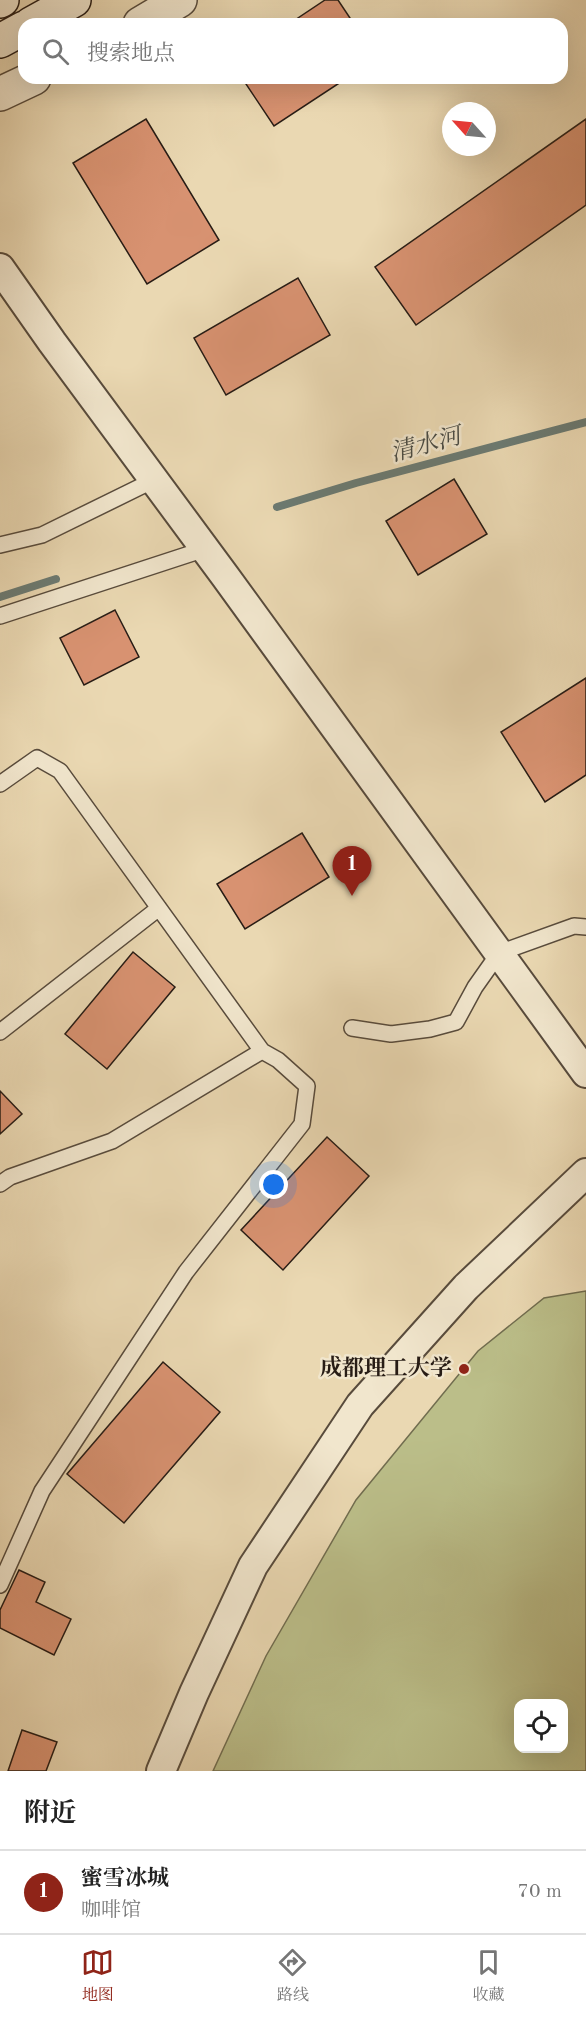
<!DOCTYPE html>
<html lang="zh">
<head>
<meta charset="utf-8">
<style>
  body { margin:0; font-family:"Old Standard TT","Noto Serif SC",serif; background:#f6f6f6; color:#222 }
  .controls { position:absolute; right:18px; bottom:18px; display:grid; overflow:hidden; border-radius:12px; box-shadow:0 6px 24px #0002 }
  .controls button { width:54px; height:54px; display:grid; place-items:center; padding:0; border:0; border-bottom:2px solid #e0e0e0; background:#fff; color:#222; font:30px sans-serif }
  .compass { position:absolute; left:442px; top:102px; width:54px; height:54px; border-radius:50%; background:#fff; box-shadow:0 6px 24px #0002; rotate:297deg }
  .you { position:absolute; left:274px; top:1185px; width:21px; height:21px; margin:-15px; border:4px solid #fff; border-radius:50%; background:#1a73e8; box-shadow:0 0 0 9px #1a73e833 }
  .badge { display:grid; place-items:center; width:39px; height:39px; border-radius:50%; background:#8f2418; color:#fff; font-size:20px; font-weight:700 }
  .pin { position:absolute; translate:-50% -50px; filter:drop-shadow(0 2px 3px #0008) }
  .pin::after { content:''; position:absolute; top:32px; width:21px; height:18px; background:inherit; clip-path:polygon(0 0,100% 0,50% 100%) }
  .list { margin:0; padding:0; list-style:none }
  h2 { display:flex; justify-content:space-between; align-items:center; height:78px; margin:0; padding:0 24px; font-size:26px }
  h2 small { font-size:20px; font-weight:400; color:#767676 }
  .list li { display:grid; grid-template-columns:39px 1fr auto; gap:18px; align-items:center; box-sizing:border-box; height:84px; padding:0 24px; border-top:2px solid #e0e0e0 }
  .list b { display:block; font-size:22px; white-space:nowrap }
  .list p { margin:0; font-size:20px; white-space:nowrap; color:#767676 }
  .list em { font-size:20px; font-style:normal; color:#767676 }
  .icon { flex:none; width:33px; height:33px; fill:none; stroke:currentColor; stroke-width:2; stroke-linecap:round; stroke-linejoin:round }
  .map { position:relative; flex:none; width:586px; height:1771px; overflow:hidden }
  .search { position:absolute; background:#fff; box-shadow:0 6px 24px #0002; left:18px; right:18px; top:18px; height:66px; display:flex; align-items:center; gap:15px; box-sizing:border-box; padding:0 21px; border-radius:18px; color:#767676; font-size:22px }
  .sheet { height:162px; background:#fff }
  nav { display:flex; justify-content:space-around; align-items:center; box-sizing:border-box; height:84px; border-top:2px solid #e0e0e0; background:#fff; font-size:16px; color:#767676 }
  nav a { display:grid; justify-items:center; gap:3px }
  nav .on { color:#8f2418 }
  .map>svg:first-child { display:block }
</style>
</head>
<body>
<div class="map">
<svg width="586" height="1771" viewBox="0 0 586 1771">
  <rect width="100%" height="100%" fill="#ead8b2"/>
  <filter id="stains"><feTurbulence type="fractalNoise" baseFrequency=".00333" numOctaves="4"/><feColorMatrix values="0 0 0 0 .2 0 0 0 0 .09 0 0 0 0 .02 0 0 0 .5 -.17"/></filter>
  <radialGradient id="worn" r=".72"><stop offset=".6" stop-color="#630" stop-opacity="0"/><stop offset="1" stop-color="#630" stop-opacity=".3"/></radialGradient>
  <path fill="#bbbe89" stroke="#716d4f" stroke-width="1.5" fill-rule="evenodd" d="M586,1291V1771H213L266,1656L356,1500L478,1351L544,1298ZM518,1704H564V1748H518Z"/>
  <g fill="none" stroke-linecap="round" stroke-linejoin="round">
    <path stroke="#6b7a72" stroke-width="8" d="M277,507L356,483L586,422
      M0,597L56,579"/>
  </g>
  <path fill="#d89271" stroke="#271c15" stroke-width="1.5" d="M325,0H338L354,24H289Z
    M242,78H347L274,126Z
    M146,119L219,240L147,284L73,163Z
    M586,119V205L416,325L375,267Z
    M298,278L330,335L226,395L194,338Z
    M454,479L487,534L418,575L386,521Z
    M115,610L139,657L84,685L60,638Z
    M586,678V775L545,802L501,732Z
    M302,833L329,877L245,929L217,884Z
    M133,952L175,987L107,1069L65,1034Z
    M0,1091L22,1114L0,1134Z
    M327,1137L369,1176L283,1270L241,1230Z
    M163,1362L220,1412L124,1523L67,1474Z
    M19,1570L45,1582L36,1602L71,1619L54,1655L0,1628V1610Z
    M22,1730L57,1742L46,1771H8Z"/>
  <g fill="none" stroke-linecap="round" stroke-linejoin="round">
    <defs>
      <path id="service" d="M0,545L42,535L154,480
        M0,616L205,549
        M0,784L37,758L60,771L262,1051L278,1060L307,1086L302,1124L186,1272L42,1491L0,1585
        M352,1028L391,1034L430,1029L456,1022L475,987L499,953L574,926L586,927
        M0,1032L159,908
        M0,1184L10,1177L112,1141L262,1051"/>
      <path id="minor" d="M0,268L52,342L225,576L586,1073
        M161,1771L194,1693L253,1566L360,1405L466,1287L586,1173"/>
      <path id="tertiary" d="M140,24L180,0
        M0,94L34,78"/>
      <path id="secondary" d="M0,1L2,0
        M31,24L74,0
        M0,41L24,28"/>
    </defs>
    <use href="#service" stroke="#584b3c" stroke-width="18"/>
    <use href="#minor" stroke="#584b3c" stroke-width="32"/>
    <use href="#tertiary" stroke="#584b3c" stroke-width="36"/>
    <use href="#secondary" stroke="#271c15" stroke-width="36"/>
    <use href="#service" stroke="#f1e6cd" stroke-width="15"/>
    <use href="#minor" stroke="#f1e6cd" stroke-width="28"/>
    <use href="#tertiary" stroke="#f1e6cd" stroke-width="33"/>
    <use href="#secondary" stroke="#f1e6cd" stroke-width="33"/>
  </g>
  <circle fill="#8f2418" stroke="#f1e6cd" stroke-width="2" cx="464" cy="1369" r="6"/>
  <g text-anchor="middle" dominant-baseline="central" stroke-width="5" stroke-linejoin="round" paint-order="stroke">
    <g font-size="22" font-weight="bold" fill="#271c15" stroke="#f1e6cd" text-anchor="end">
      <text x="452" y="1369">成都理工大学</text>
    </g>
    <g font-size="24" font-style="italic" fill="#494b44" stroke="#f1e6cd">
      <text transform="translate(426 446) rotate(-15)">清水河</text>
    </g>
  </g>
  <rect width="100%" height="100%" filter="url(#stains)"/>
  <rect width="100%" height="100%" fill="url(#worn)"/>
</svg>
<div class="controls">
<button><svg class="icon" aria-label="locate" viewBox="0 0 24 24"><circle cx="12" cy="12" r="6"/><path d="M12 2v4M12 18v4M2 12h4M18 12h4"/></svg></button>
</div>
<svg class="compass" viewBox="-18 -18 36 36"><path d="M0-13l5 13h-10z" fill="#e53935"/><path d="M0 13l5-13h-10z" fill="#767676"/></svg>
<div class="you"></div>
<div class="pin badge" style="left:352px;top:896px">1</div>
<div class="search"><svg class="icon" aria-label="search" viewBox="0 0 24 24"><circle cx="10" cy="10" r="6"/><path d="M15 15l6 6"/></svg>搜索地点</div>
</div>
<section class="sheet">
<h2>附近<small></small></h2>
<ul class="list">
<li><span class="badge">1</span><div><b>蜜雪冰城</b><p>咖啡馆</p></div><em>70 m</em></li>
</ul>
</section>
<nav>
<a class="on"><svg class="icon" aria-label="map" viewBox="0 0 24 24"><path d="M3 6l6-2 6 2 6-2v14l-6 2-6-2-6 2zM9 4v14M15 6v14"/></svg>地图</a>
<a><svg class="icon" aria-label="directions" viewBox="0 0 24 24"><path d="M12 3l9 9-9 9-9-9zM9 14v-3h6M13 9l2 2-2 2"/></svg>路线</a>
<a><svg class="icon" aria-label="saved" viewBox="0 0 24 24"><path d="M7 4h10v16l-5-4-5 4z"/></svg>收藏</a>
</nav>
</body>
</html>
